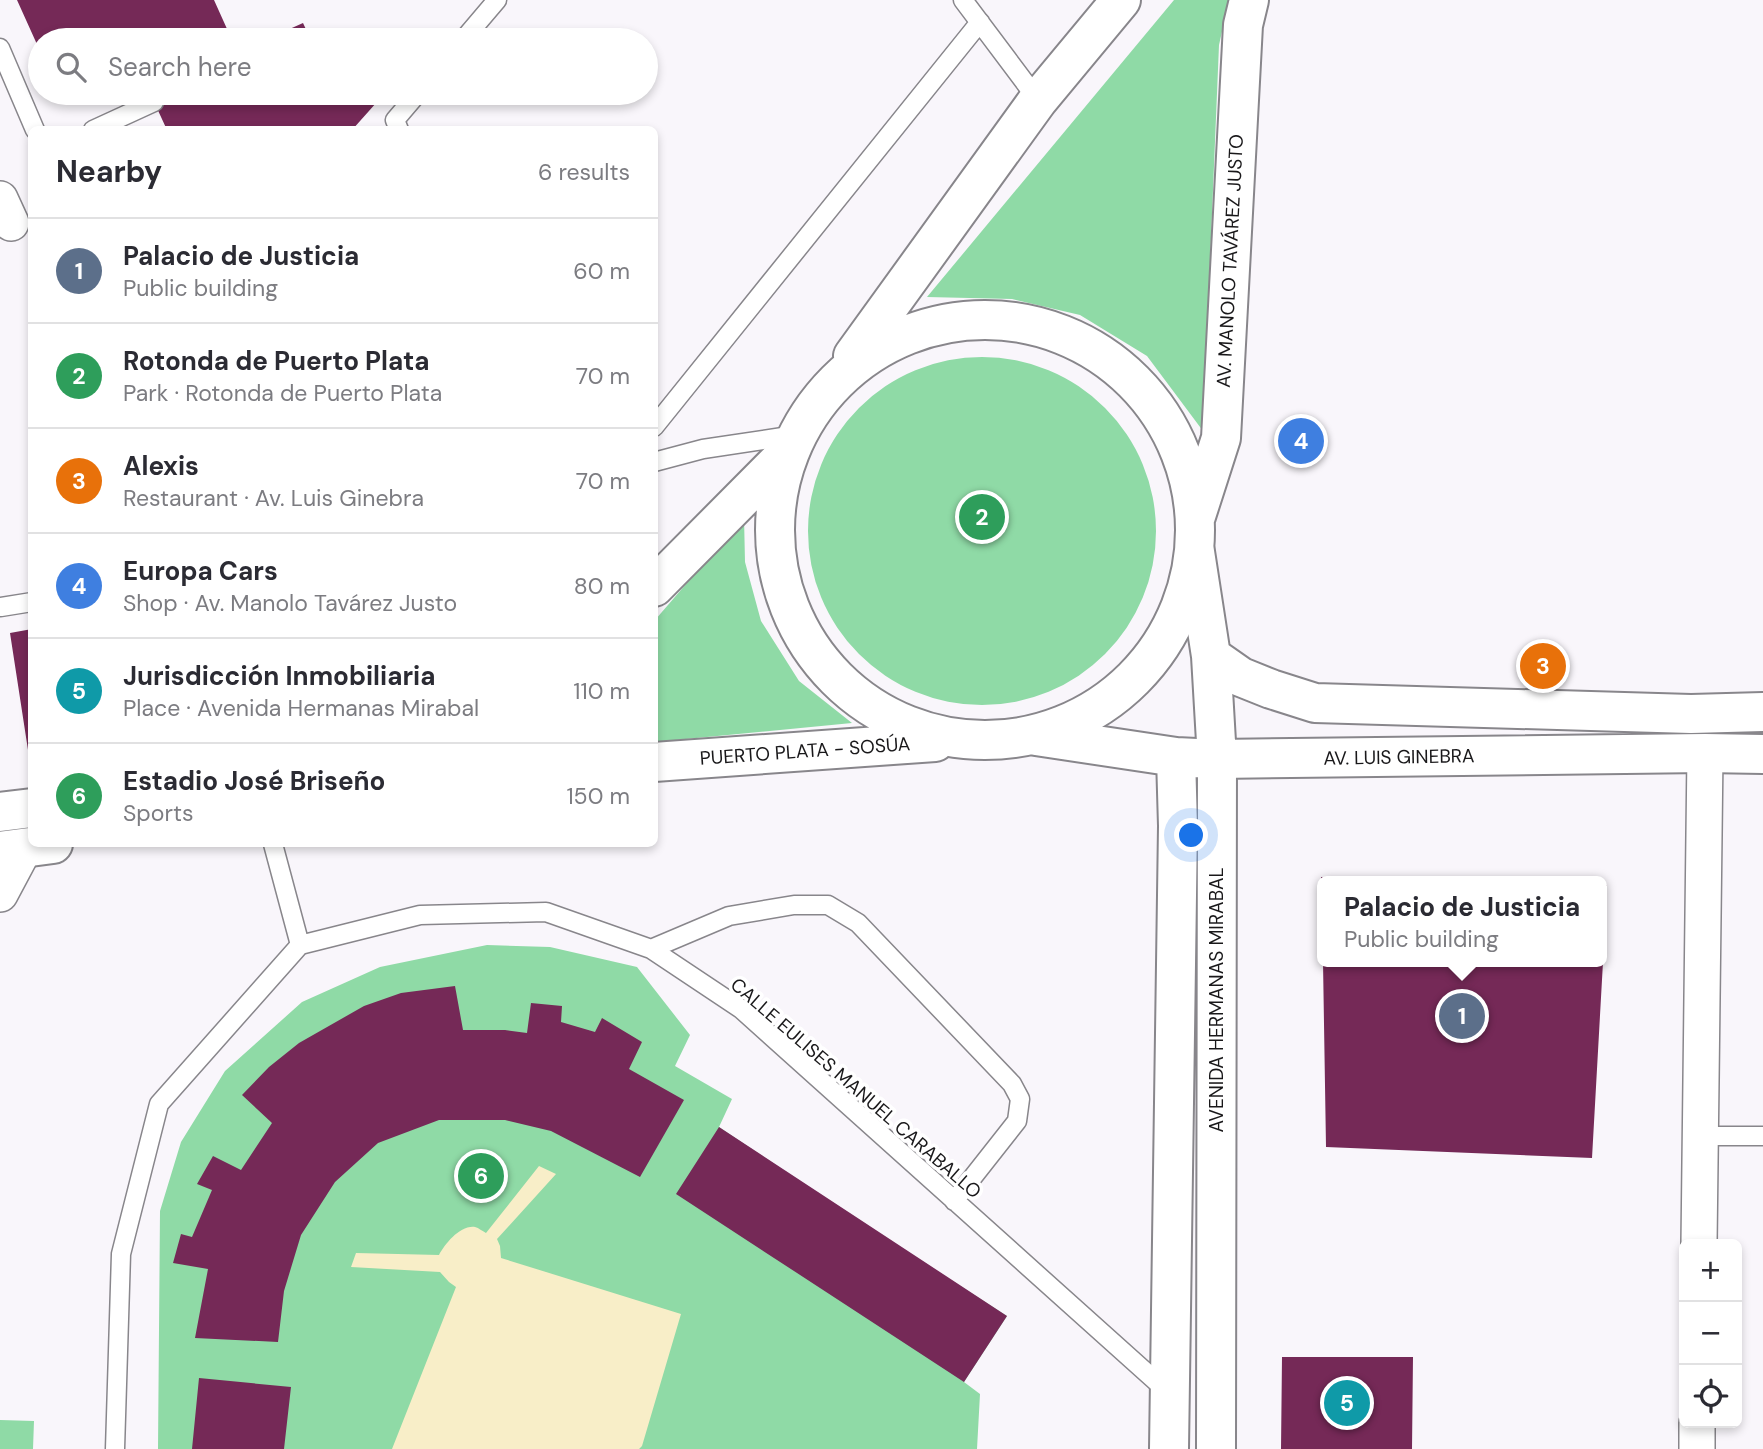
<!DOCTYPE html>
<html lang="en">
<head>
<meta charset="utf-8">
<style>
  body { margin:0; font-family:"DM Sans",sans-serif; background:#f7f7f7; color:#2b2b33 }
  .controls { position:absolute; right:21px; bottom:21px; display:grid; overflow:hidden; border-radius:10px; box-shadow:0 4px 10px #0003 }
  .controls button { width:63px; height:63px; display:grid; place-items:center; padding:0; border:0; border-bottom:2px solid #e1e1e2; background:#fff; color:#2b2b33; font:35px sans-serif }
  .you { position:absolute; left:1192px; top:836px; width:24px; height:24px; margin:-18px; border:5px solid #fff; border-radius:50%; background:#1a73e8; box-shadow:0 0 0 10px #1a73e833 }
  .badge { display:grid; place-items:center; width:46px; height:46px; border-radius:50%; background:#398286; color:#fff; font-size:23px; font-weight:700 }
  .pin { position:absolute; translate:-50% -50%; border:4px solid #fff; box-shadow:0 2px 7px #0006 }
  .popup { position:absolute; left:1317px; top:876px; width:290px; height:91px; box-sizing:border-box; display:grid; place-content:center; border-radius:10px; background:#fff; filter:drop-shadow(0 2px 5px #0005); font-size:23px; white-space:nowrap; color:#7c7c81 }
  .popup b { font-size:26px; color:#2b2b33 }
  .popup::after { content:''; position:absolute; left:50%; top:100%; margin-left:-14px; border:14px solid transparent; border-top-color:#fff }
  .list { margin:0; padding:0; list-style:none }
  h2 { display:flex; justify-content:space-between; align-items:center; height:91px; margin:0; padding:0 28px; font-size:30px }
  h2 small { font-size:23px; font-weight:400; color:#7c7c81 }
  .list li { display:grid; grid-template-columns:46px 1fr auto; gap:21px; align-items:center; box-sizing:border-box; height:105px; padding:0 28px; border-top:2px solid #e1e1e2 }
  .list b { display:block; font-size:26px; white-space:nowrap }
  .list p { margin:0; font-size:23px; white-space:nowrap; color:#7c7c81 }
  .list em { font-size:23px; font-style:normal; color:#7c7c81 }
  .icon { flex:none; width:38px; height:38px; fill:none; stroke:currentColor; stroke-width:2; stroke-linecap:round; stroke-linejoin:round }
  .map { position:relative; flex:none; width:1763px; height:1449px; overflow:hidden }
  .search { position:absolute; background:#fff; box-shadow:0 4px 10px #0003; left:28px; top:28px; width:630px; height:77px; display:flex; align-items:center; gap:18px; box-sizing:border-box; padding:0 24px; border-radius:38px; color:#7c7c81; font-size:26px }
  .panel { position:absolute; background:#fff; box-shadow:0 4px 10px #0003; left:28px; top:126px; width:630px; height:721px; border-radius:10px }
  .map>svg:first-child { display:block }
</style>
</head>
<body>
<div class="map">
<svg width="1763" height="1449" viewBox="0 0 1763 1449">
  <rect width="100%" height="100%" fill="#f9f6fb"/>
  <path fill="#8fdaa6" d="M1174,0H1229L1219,45L1203,431L1147,356L1080,315L1012,299L927,297Z
    M808 531a174 174 0 1 1 348 0a174 174 0 1 1-348 0Z
    M744,517L745,562L761,621L799,681L852,723L655,742V620Z
    M487,945L550,947L637,967L690,1035L675,1066L732,1099L719,1127L853,1217L1007,1316L964,1382L980,1394L977,1449H158L160,1211L181,1142L225,1071L302,1002L380,967Z
    M0,1420L34,1421L33,1449H0Z"/>
  <path fill="#f8eec8" d="M539,1166L556,1174L497,1239L500,1246L501,1258L681,1314L642,1446L639,1449H392L456,1287L449,1282L440,1272L351,1267L356,1253L439,1255C445,1244 460,1225 475,1227C479,1228 482,1231 486,1233Z"/>
  <path fill="#752957" d="M17,0H214L232,40H40V51Z
    M303,23L311,40H265Z
    M150,93H385L352,130H167Z
    M32,629V750H28L10,633Z
    M1321,877L1386,879V881H1321Z
    M1602,885H1607L1604,935H1602Z
    M1323,962H1603L1592,1158L1326,1147Z
    M455,986L463,1030H505L527,1033L531,1003L562,1006L561,1022L595,1032L602,1018L642,1042L629,1069L684,1100L640,1177L551,1131L505,1120H439L378,1143L335,1182L301,1235L284,1291L278,1342L195,1338L208,1269L173,1263L181,1234L192,1237L212,1190L197,1184L213,1156L241,1170L272,1123L242,1095L269,1067L299,1043L364,1006L401,993Z
    M719,1127L1007,1316L964,1382L676,1194Z
    M1282,1357H1413L1412,1449H1281Z
    M199,1378L291,1387L284,1449H192Z"/>
  <g fill="none" stroke-linecap="round" stroke-linejoin="round">
    <defs>
      <path id="lane" d="M963,0L1038,100
        M463,40L497,0
        M0,48L35,130
        M93,130L154,102
        M399,130L395,120L418,93
        M654,427L980,22
        M654,462L703,449L796,435
        M1,607L32,602
        M273,844L300,945
        M651,949L729,916L794,905H828L858,923L1012,1084L1020,1099L1017,1121L954,1201
        M1701,1136H1763
        M115,1449L121,1254L159,1104L300,945L420,915L546,912L651,949L741,1009L1168,1392"/>
      <path id="street" d="M0,199L11,223
        M0,894L25,847
        M1699,1244L1705,753
        M1697,1449V1423"/>
      <path id="secondary" d="M1195,552L1211,656L1217,759L1216,1449
        M1211,656L1241,677L1271,689L1315,703L1691,714L1763,712
        M1036,736L1176,757L1217,759L1705,753L1763,754
        M1169,1449L1178,826L1176,757"/>
      <path id="primary" d="M775 530a210 210 0 1 1 420 0a210 210 0 1 1-420 0Z
        M853,356L1038,100L1121,0
        M1196,516L1221,438L1243,25L1249,0
        M654,587L788,452
        M654,762L935,742
        M0,812L32,808
        M0,851L53,844"/>
    </defs>
    <use href="#lane" stroke="#88868b" stroke-width="21"/>
    <use href="#street" stroke="#88868b" stroke-width="38"/>
    <use href="#secondary" stroke="#88868b" stroke-width="42"/>
    <use href="#primary" stroke="#88868b" stroke-width="42"/>
    <use href="#lane" stroke="#fff" stroke-width="18"/>
    <use href="#street" stroke="#fff" stroke-width="35"/>
    <use href="#secondary" stroke="#fff" stroke-width="38"/>
    <use href="#primary" stroke="#fff" stroke-width="38"/>
  </g>
  <g text-anchor="middle" dominant-baseline="central" stroke-width="7" stroke-linejoin="round" paint-order="stroke">
    <g font-size="19" fill="#19181a" stroke="#fff">
      <text transform="translate(1230 261) rotate(-87)">AV. MANOLO TAVÁREZ JUSTO</text>
      <text transform="translate(805 751) rotate(-4)">PUERTO PLATA - SOSÚA</text>
      <text transform="translate(1399 757) rotate(-1)">AV. LUIS GINEBRA</text>
      <text transform="translate(1216 1000) rotate(-90)">AVENIDA HERMANAS MIRABAL</text>
      <text transform="translate(856 1088) rotate(41)">CALLE EULISES MANUEL CARABALLO</text>
    </g>
  </g>
</svg>
<div class="controls">
<button>+</button>
<button>−</button>
<button><svg class="icon" aria-label="locate" viewBox="0 0 24 24"><circle cx="12" cy="12" r="6"/><path d="M12 2v4M12 18v4M2 12h4M18 12h4"/></svg></button>
</div>
<div class="you"></div>
<div class="pin badge" style="left:1462px;top:1016px;background:#5c6f8a">1</div>
<div class="popup"><b>Palacio de Justicia</b>Public building</div>
<div class="pin badge" style="left:982px;top:517px;background:#2e9e5b">2</div>
<div class="pin badge" style="left:1543px;top:666px;background:#e8710a">3</div>
<div class="pin badge" style="left:1301px;top:441px;background:#3f7fe0">4</div>
<div class="pin badge" style="left:1347px;top:1403px;background:#0f9aa8">5</div>
<div class="pin badge" style="left:481px;top:1176px;background:#2e9e5b">6</div>
<div class="search"><svg class="icon" aria-label="search" viewBox="0 0 24 24"><circle cx="10" cy="10" r="6"/><path d="M15 15l6 6"/></svg>Search here</div>
<section class="panel">
<h2>Nearby<small>6 results</small></h2>
<ul class="list">
<li><span class="badge" style="background:#5c6f8a">1</span><div><b>Palacio de Justicia</b><p>Public building</p></div><em>60 m</em></li>
<li><span class="badge" style="background:#2e9e5b">2</span><div><b>Rotonda de Puerto Plata</b><p>Park · Rotonda de Puerto Plata</p></div><em>70 m</em></li>
<li><span class="badge" style="background:#e8710a">3</span><div><b>Alexis</b><p>Restaurant · Av. Luis Ginebra</p></div><em>70 m</em></li>
<li><span class="badge" style="background:#3f7fe0">4</span><div><b>Europa Cars</b><p>Shop · Av. Manolo Tavárez Justo</p></div><em>80 m</em></li>
<li><span class="badge" style="background:#0f9aa8">5</span><div><b>Jurisdicción Inmobiliaria</b><p>Place · Avenida Hermanas Mirabal</p></div><em>110 m</em></li>
<li><span class="badge" style="background:#2e9e5b">6</span><div><b>Estadio José Briseño</b><p>Sports</p></div><em>150 m</em></li>
</ul>
</section>
</div>
</body>
</html>
